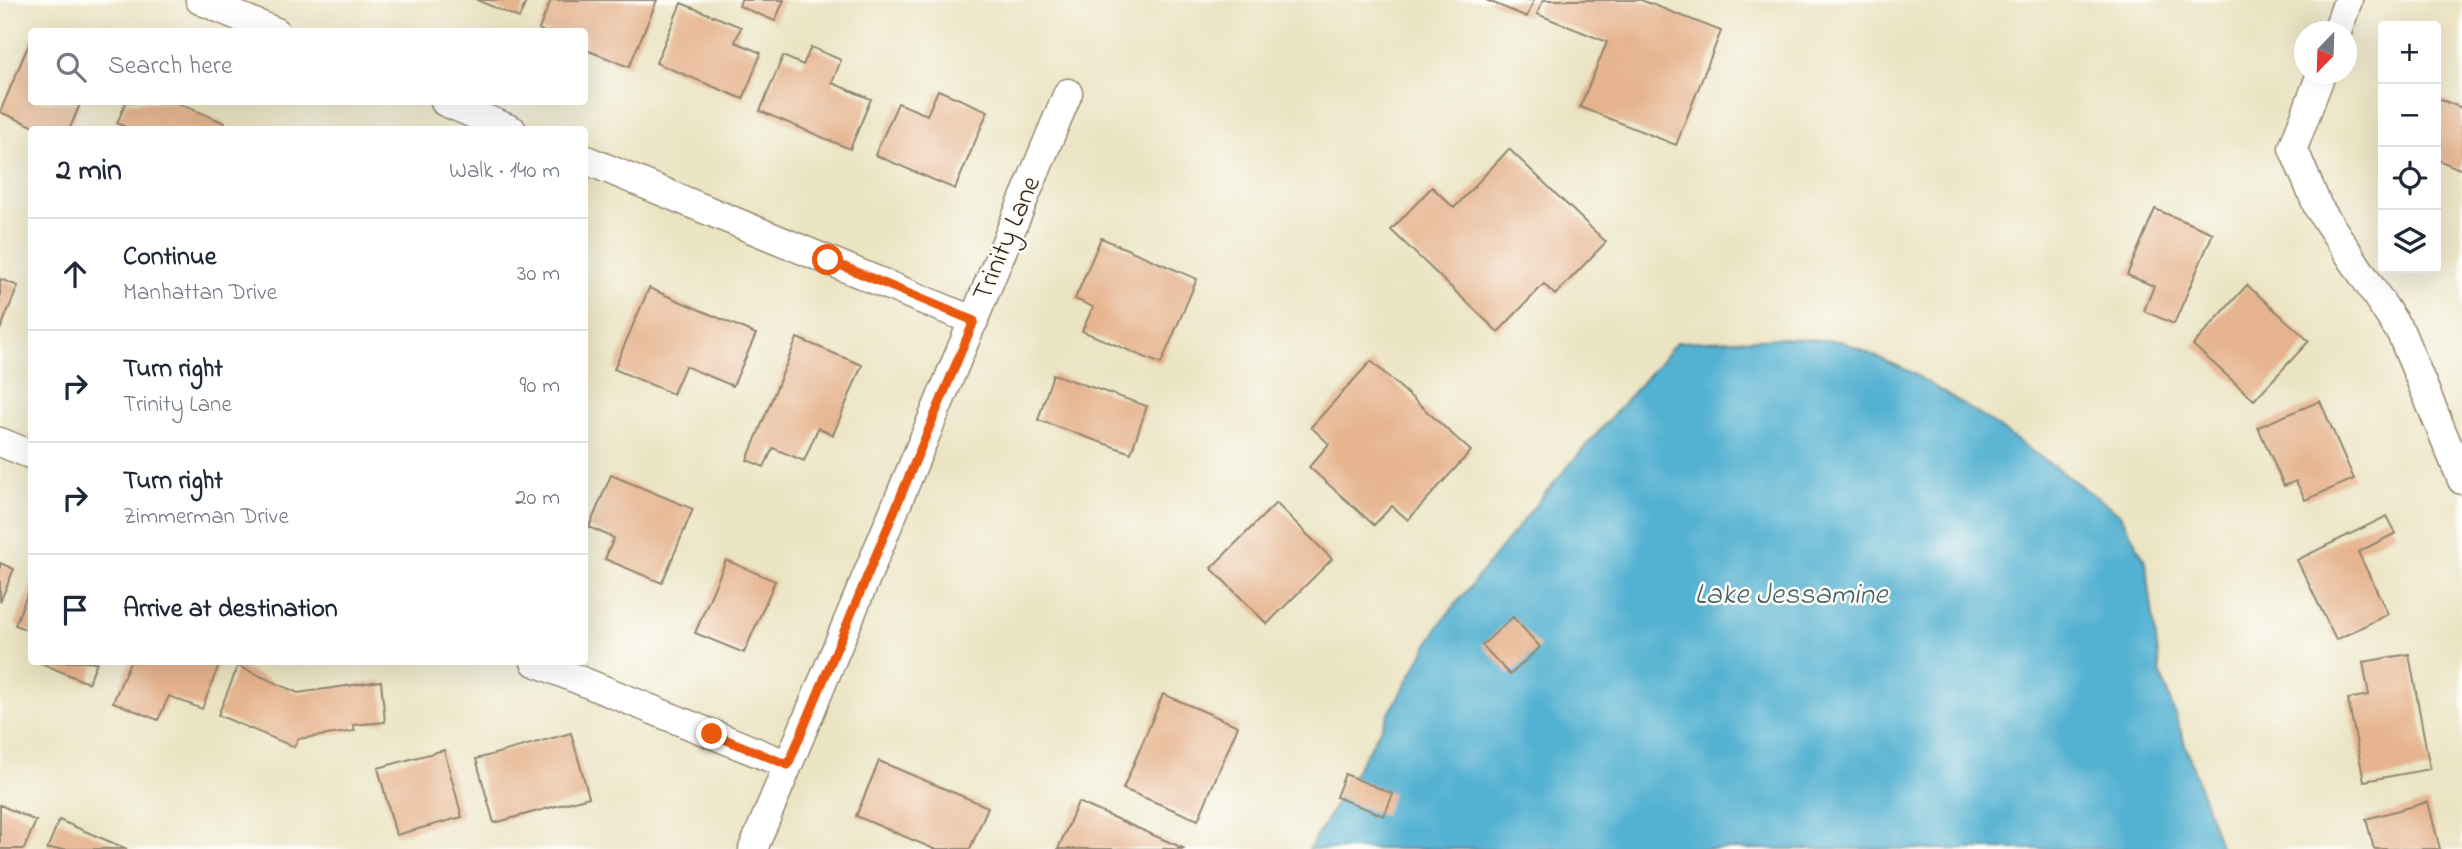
<!DOCTYPE html>
<html lang="en">
<head>
<meta charset="utf-8">
<style>
  body { margin:0; font-family:"Indie Flower",sans-serif; background:#f6f6f7; color:#1f2937 }
  .controls { position:absolute; right:21px; top:21px; display:grid; overflow:hidden; border-radius:7px; box-shadow:0 7px 28px #0002 }
  .controls button { width:63px; height:63px; display:grid; place-items:center; padding:0; border:0; border-bottom:2px solid #e0e1e3; background:#fff; color:#1f2937; font:35px sans-serif }
  .compass { position:absolute; left:2294px; top:21px; width:63px; height:63px; border-radius:50%; background:#fff; box-shadow:0 7px 28px #0002; rotate:203deg }
  .stop { position:absolute; width:21px; height:21px; margin:-16px; border:5px solid #ea580c; border-radius:50%; background:#fff }
  .stop.end { background:#ea580c; border-color:#fff; box-shadow:0 2px 7px #0008 }
  .list { margin:0; padding:0; list-style:none }
  h2 { display:flex; justify-content:space-between; align-items:center; height:91px; margin:0; padding:0 28px; font-size:30px }
  h2 small { font-size:23px; font-weight:400; color:#747a83 }
  .list li { display:grid; grid-template-columns:46px 1fr auto; gap:21px; align-items:center; box-sizing:border-box; height:112px; padding:0 28px; border-top:2px solid #e0e1e3 }
  .list b { display:block; font-size:26px; white-space:nowrap }
  .list p { margin:0; font-size:23px; white-space:nowrap; color:#747a83 }
  .list em { font-size:23px; font-style:normal; color:#747a83 }
  .icon { flex:none; width:38px; height:38px; fill:none; stroke:currentColor; stroke-width:2; stroke-linecap:round; stroke-linejoin:round }
  .map { position:relative; flex:none; width:2462px; height:849px; overflow:hidden }
  .search { position:absolute; background:#fff; box-shadow:0 7px 28px #0002; left:28px; top:28px; width:560px; height:77px; display:flex; align-items:center; gap:18px; box-sizing:border-box; padding:0 24px; border-radius:7px; color:#747a83; font-size:26px }
  .panel { position:absolute; background:#fff; box-shadow:0 7px 28px #0002; left:28px; top:126px; width:560px; height:539px; border-radius:7px }
  .map>svg:first-child { display:block }
</style>
</head>
<body>
<div class="map">
<svg width="2462" height="849" viewBox="0 0 2462 849">
  <rect width="100%" height="100%" fill="#fdfcf7"/>
  <filter id="ink" filterUnits="userSpaceOnUse"><feTurbulence type="fractalNoise" baseFrequency=".0143" numOctaves="2"/><feDisplacementMap in="SourceGraphic" scale="14" xChannelSelector="R" yChannelSelector="G"/><feConvolveMatrix kernelMatrix="1 2 1 2 8 2 1 2 1" color-interpolation-filters="sRGB"/></filter>
  <filter id="wash" filterUnits="userSpaceOnUse"><feTurbulence type="fractalNoise" baseFrequency=".00686" numOctaves="4" result="noise"/><feDisplacementMap in="SourceGraphic" scale="28" xChannelSelector="R" yChannelSelector="G"/><feGaussianBlur stdDeviation="1.57" result="paint"/><feColorMatrix in="noise" values="0 0 0 0 0 0 0 0 0 0 0 0 0 0 0 0 0 1.4 0 .05"/><feComposite in="paint" operator="in"/></filter>
  <g filter="url(#wash)">
    <rect width="100%" height="100%" fill="#ebe4c3"/>
    <path fill="#53b1d1" stroke="#476e78" stroke-width="2" d="M1785,338L1841,341L1909,371L1988,420L2120,514L2146,562L2160,671L2221,849H1309L1373,742L1439,625L1547,491L1677,342Z"/>
    <g id="blocks">
      <path fill="#e6b48e" d="M477,0H527L519,18Z
        M551,0H657L629,67L584,49V32H544L539,29Z
        M741,0H784L775,21L739,6Z
        M1486,0H1534L1527,17Z
        M1543,0H1641L1721,31L1676,145L1580,107L1607,42L1537,14Z
        M681,3L741,27L735,42L761,53L743,99L656,63Z
        M31,39L32,102H81L69,130H42L0,112Z
        M811,47L841,60L832,83L871,99L850,149L760,111L783,56L803,65Z
        M938,90L988,111L955,189L875,155L898,103L927,115Z
        M2439,99L2462,108V170L2436,159V108Z
        M126,102H175L225,123L222,130H131L117,123Z
        M1509,149L1606,242L1555,295L1544,284L1498,332L1391,230L1432,187L1454,208Z
        M2155,209L2213,233L2174,324L2144,311L2154,286L2127,275Z
        M1101,238L1197,279L1161,364L1082,331L1093,307L1075,299Z
        M0,279L18,286L0,330Z
        M2247,285L2309,341L2254,400L2193,345Z
        M649,288L756,334L733,386L685,366L673,394L614,369Z
        M797,338L862,365L833,435L818,428L804,461L773,448L764,467L747,460Z
        M1371,361L1471,451L1408,520L1392,506L1374,525L1309,467L1329,444L1311,427Z
        M1053,374L1147,406L1131,453L1038,420Z
        M2320,401L2354,479L2305,500L2296,481L2284,486L2258,427Z
        M611,475L693,509L662,583L605,559L614,538L589,527Z
        M1276,503L1332,559L1267,624L1211,568Z
        M2387,516L2396,533L2358,552L2388,614L2336,640L2297,560Z
        M726,560L775,581L744,653L695,633Z
        M0,563L14,569L0,602Z
        M31,585H32V632L15,625Z
        M1513,617L1540,647L1510,675L1482,645Z
        M2409,654L2430,769L2364,781L2348,699L2369,695L2363,662Z
        M38,662H97L88,683Z
        M130,662H220L202,709L169,696L158,720L113,702Z
        M238,666L298,693L381,681L385,722L353,725L355,731L298,739L294,747L218,715Z
        M1163,694L1238,726L1198,820L1123,789Z
        M571,733L589,797L494,823L476,759Z
        M444,750L462,817L396,835L378,768Z
        M879,761L988,807L970,849H934L856,816Z
        M1345,774L1393,794L1384,816L1336,797Z
        M1078,802L1185,849H1058Z
        M2428,802L2440,849H2374L2366,819Z
        M0,805L36,821L24,849H0Z
        M59,820L127,849H47Z"/>
    </g>
  </g>
  <g filter="url(#ink)">
    <use href="#blocks" fill-opacity="0" stroke="#938770" stroke-width="2"/>
    <g fill="none" stroke-linecap="round" stroke-linejoin="round">
      <defs>
        <path id="street" d="M200,0L276,32
          M2337,32L2348,0
          M2321,74L2293,148L2318,207L2401,333L2462,480
          M445,102L512,130
          M584,159L974,321
          M0,442L32,455
          M535,662L788,765
          M753,849L1068,93"/>
      </defs>
      <use href="#street" stroke="#938770" stroke-width="31"/>
      <use href="#street" stroke="#fff" stroke-width="28"/>
    </g>
  </g>
  <g fill="none" stroke-linecap="round" stroke-linejoin="round" filter="url(#ink)">
    <path stroke="#ea580c" stroke-width="9" d="M712,734L788,765L974,321L828,260"/>
  </g>
  <g text-anchor="middle" dominant-baseline="central" stroke-width="5" stroke-linejoin="round" paint-order="stroke">
    <g font-size="28" fill="#3b2a1e" stroke="#fdfcf7">
      <text transform="translate(1008 239) rotate(-67)">Trinity Lane</text>
    </g>
    <g font-size="30" font-style="italic" fill="#456066" stroke="#fdfcf7">
      <text x="1791" y="596">Lake Jessamine</text>
    </g>
  </g>
</svg>
<div class="controls">
<button>+</button>
<button>−</button>
<button><svg class="icon" aria-label="locate" viewBox="0 0 24 24"><circle cx="12" cy="12" r="6"/><path d="M12 2v4M12 18v4M2 12h4M18 12h4"/></svg></button>
<button><svg class="icon" aria-label="layers" viewBox="0 0 24 24"><path d="M12 4l9 5-9 5-9-5zM3 14l9 5 9-5"/></svg></button>
</div>
<svg class="compass" viewBox="-18 -18 36 36"><path d="M0-13l5 13h-10z" fill="#e53935"/><path d="M0 13l5-13h-10z" fill="#747a83"/></svg>
<div class="stop" style="left:828px;top:260px"></div>
<div class="stop end" style="left:712px;top:734px"></div>
<div class="search"><svg class="icon" aria-label="search" viewBox="0 0 24 24"><circle cx="10" cy="10" r="6"/><path d="M15 15l6 6"/></svg>Search here</div>
<section class="panel">
<h2>2 min<small>Walk · 140 m</small></h2>
<ul class="list">
<li><svg class="icon" aria-label="ahead" viewBox="0 0 24 24"><path d="M12 20V5M6 11l6-6 6 6"/></svg><div><b>Continue</b><p>Manhattan Drive</p></div><em>30 m</em></li>
<li><svg class="icon" aria-label="right" viewBox="0 0 24 24"><path d="M7 20v-9h11M14 6l5 5-5 5"/></svg><div><b>Turn right</b><p>Trinity Lane</p></div><em>90 m</em></li>
<li><svg class="icon" aria-label="right" viewBox="0 0 24 24"><path d="M7 20v-9h11M14 6l5 5-5 5"/></svg><div><b>Turn right</b><p>Zimmerman Drive</p></div><em>20 m</em></li>
<li><svg class="icon" aria-label="arrive" viewBox="0 0 24 24"><path d="M6 21V4h12l-3 4 3 4H6"/></svg><div><b>Arrive at destination</b></div></li>
</ul>
</section>
</div>
</body>
</html>
